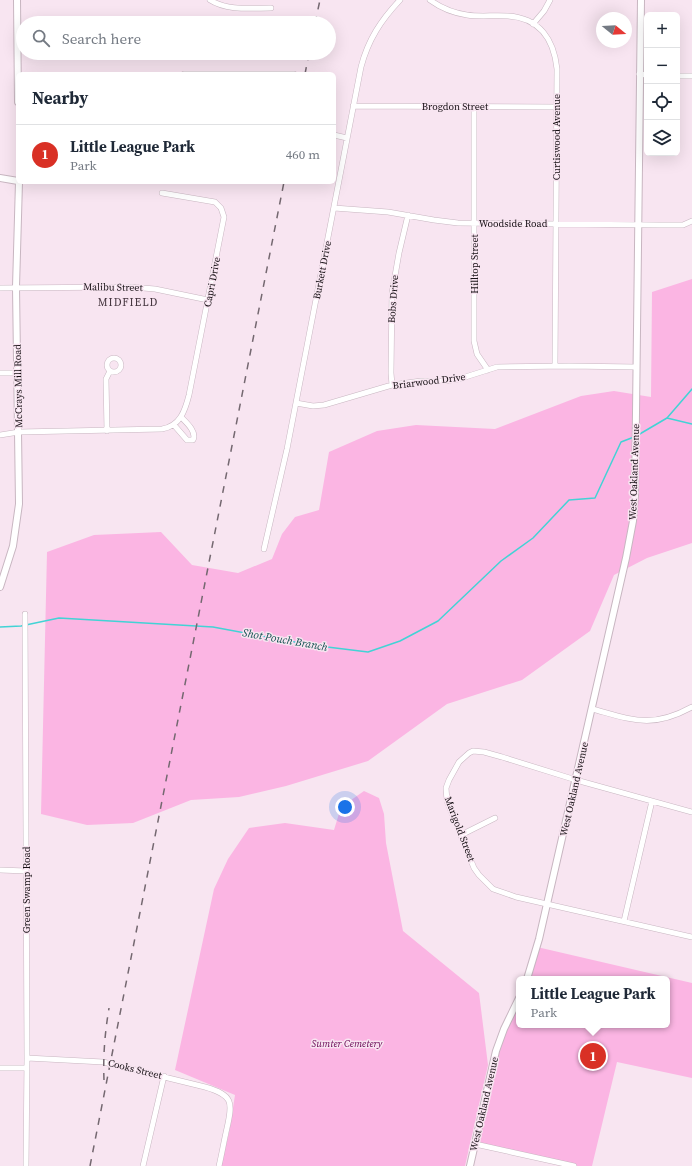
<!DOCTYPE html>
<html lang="en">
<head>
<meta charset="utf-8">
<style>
  body { margin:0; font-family:"Source Serif 4",serif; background:#f2f2f3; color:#1f2937 }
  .controls { position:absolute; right:12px; top:12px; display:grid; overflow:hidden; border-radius:6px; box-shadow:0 4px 16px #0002 }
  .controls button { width:36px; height:36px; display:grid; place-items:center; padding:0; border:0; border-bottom:1px solid #e0e1e3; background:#fff; color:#1f2937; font:20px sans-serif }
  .compass { position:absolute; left:596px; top:12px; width:36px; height:36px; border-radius:50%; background:#fff; box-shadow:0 4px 16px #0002; rotate:108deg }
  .you { position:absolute; left:345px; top:807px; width:14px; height:14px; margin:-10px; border:3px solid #fff; border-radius:50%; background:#1a73e8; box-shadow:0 0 0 6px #1a73e833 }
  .badge { display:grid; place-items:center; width:26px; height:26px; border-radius:50%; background:#d93025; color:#fff; font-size:13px; font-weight:700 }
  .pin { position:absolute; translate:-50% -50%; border:2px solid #fff; box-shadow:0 1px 4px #0006 }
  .popup { position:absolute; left:516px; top:976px; width:154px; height:52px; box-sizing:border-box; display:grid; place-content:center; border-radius:6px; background:#fff; filter:drop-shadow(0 1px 3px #0005); font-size:13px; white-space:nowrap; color:#747a83 }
  .popup b { font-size:15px; color:#1f2937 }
  .popup::after { content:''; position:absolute; left:50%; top:100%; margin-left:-8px; border:8px solid transparent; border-top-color:#fff }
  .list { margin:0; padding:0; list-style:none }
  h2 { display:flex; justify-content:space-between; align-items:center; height:52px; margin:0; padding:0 16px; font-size:17px }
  h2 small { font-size:13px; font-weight:400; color:#747a83 }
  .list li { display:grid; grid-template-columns:26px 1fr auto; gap:12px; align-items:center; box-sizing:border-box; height:60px; padding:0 16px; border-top:1px solid #e0e1e3 }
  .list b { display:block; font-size:15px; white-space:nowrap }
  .list p { margin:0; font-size:13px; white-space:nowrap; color:#747a83 }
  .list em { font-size:13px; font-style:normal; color:#747a83 }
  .icon { flex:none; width:22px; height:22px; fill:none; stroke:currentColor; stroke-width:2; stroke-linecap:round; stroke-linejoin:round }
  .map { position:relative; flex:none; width:692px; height:1166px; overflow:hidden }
  .search { position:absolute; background:#fff; box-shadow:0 4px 16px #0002; left:16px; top:16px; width:320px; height:44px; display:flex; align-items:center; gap:10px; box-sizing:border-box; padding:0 14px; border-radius:22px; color:#747a83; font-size:15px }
  .panel { position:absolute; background:#fff; box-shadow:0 4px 16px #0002; left:16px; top:72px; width:320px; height:112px; border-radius:6px }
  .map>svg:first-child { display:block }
</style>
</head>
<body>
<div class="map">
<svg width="692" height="1166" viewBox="0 0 692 1166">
  <rect width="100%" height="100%" fill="#f8e5f1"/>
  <path fill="#fbb5e3" d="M692,279V543L647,558L614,575L590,631L522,680L447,704L368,761L286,786L239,797L191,800L133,823L87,825L41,814L47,552L94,535L161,532L192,565L238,573L272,559L282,534L295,517L319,510L329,452L377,431L416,425L495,429L581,396L614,391L651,397L652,292Z
    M364,791L379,798L384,814L386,843L403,931L479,993L488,1065L465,1166H221L229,1133L235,1095L175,1070L214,889L228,859L249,828L285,823L334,830L341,807Z
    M537,947L692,983V1078L617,1062L592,1166H573L475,1144L491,1070L519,998V1025H667V979H527Z"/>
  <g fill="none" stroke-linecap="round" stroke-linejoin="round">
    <path stroke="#42d3d5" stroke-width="1.5" d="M667,418L692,424
      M638,435L667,418L692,389
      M0,627L21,626L59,618L213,627L311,645L368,652L400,641L438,621L501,561L533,538L569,500L595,498L621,442L634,437"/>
    <defs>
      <path id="minor" d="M210,0C227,11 252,8 271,8
        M430,0C441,8 454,13 467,15C480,17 494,15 508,16C540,18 554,40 557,69L555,366
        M533,24L544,11L550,0
        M184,74H294
        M639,74L647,75
        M677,76H692
        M353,106L557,107
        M474,107V341L477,354L488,370
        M334,135L347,138
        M334,208L388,212L434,220L458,223L659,225H683L692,221
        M0,288L131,287L155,289L208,300
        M107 365a7 7 0 1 1 14 0a7 7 0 1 1-14 0Z
        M0,373H18
        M392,385L391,373L392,293L399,253L408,215
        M296,403L313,406L324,405L392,385L421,381H445L459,379L497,367L569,366L636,367
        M174,425L187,440H193C197,432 187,423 181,417
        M107,431L106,379L110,371
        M0,435L19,432L162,429C180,426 185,411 189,395L224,217L221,208L215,202L162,193
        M264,549L287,449L361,67C368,40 381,20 400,0
        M25,614L27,1058L26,1166
        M592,709C633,720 652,729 692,707
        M692,812L576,780L502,757L484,752L473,751L469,753L459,762L449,780L446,788L447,801L474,868L479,875L493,889L516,897L692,937
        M461,835L495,818
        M0,870L26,871
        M624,921L652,801
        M27,1058L103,1062L205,1087C233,1095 233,1102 227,1128C224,1141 222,1153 219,1166
        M0,1068H26
        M475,1144L574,1166
        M143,1166L164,1076"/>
      <path id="tertiary" d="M17,0L18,102
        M0,178L18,181
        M0,587L13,546L19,504L16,287L19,182
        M527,979L539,939L626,558L633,521L635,495L641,0
        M470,1166L496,1051L504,1029L519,998"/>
    </defs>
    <use href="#minor" stroke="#c8b6c1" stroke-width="6"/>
    <use href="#tertiary" stroke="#c8b6c1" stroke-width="8"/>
    <use href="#minor" stroke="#fff" stroke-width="5"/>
    <use href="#tertiary" stroke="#fff" stroke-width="6"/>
    <path stroke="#746870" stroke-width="1.5" stroke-dasharray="7 7" stroke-linecap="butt" d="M315,23L320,0
      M305,74L309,53
      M104,1080C103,1055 105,1032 109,1008
      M90,1166L284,182"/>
  </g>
  <g text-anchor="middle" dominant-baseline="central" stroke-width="3" stroke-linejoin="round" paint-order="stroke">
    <g font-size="10" fill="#150f13" stroke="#f8e5f1">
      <text x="455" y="106">Brogdon Street</text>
      <text transform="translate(556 137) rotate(-90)">Curtiswood Avenue</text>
      <text x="513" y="223">Woodside Road</text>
      <text transform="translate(474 264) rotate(-90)">Hilltop Street</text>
      <text transform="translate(322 270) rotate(-79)">Burkett Drive</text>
      <text transform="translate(212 282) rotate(-79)">Capri Drive</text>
      <text transform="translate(113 287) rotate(1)">Malibu Street</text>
      <text transform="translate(393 299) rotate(-86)">Bobs Drive</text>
      <text transform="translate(429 381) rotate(-7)">Briarwood Drive</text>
      <text transform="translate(18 386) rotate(-91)">McCrays Mill Road</text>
      <text transform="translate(634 472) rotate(-88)">West Oakland Avenue</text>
      <text transform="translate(574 789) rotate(-77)">West Oakland Avenue</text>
      <text transform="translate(460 829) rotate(69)">Marigold Street</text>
      <text transform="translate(26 890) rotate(-90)">Green Swamp Road</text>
      <text transform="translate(135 1069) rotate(14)">Cooks Street</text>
      <text transform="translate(484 1104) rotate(-77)">West Oakland Avenue</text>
    </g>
    <g font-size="10" font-style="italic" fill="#650050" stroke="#f8e5f1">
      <text x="347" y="1043">Sumter Cemetery</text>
    </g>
    <g font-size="11" letter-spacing="1" fill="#45363f" stroke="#f8e5f1">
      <text x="128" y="302">MIDFIELD</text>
    </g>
    <g font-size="11" font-style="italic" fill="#104f4f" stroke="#f8e5f1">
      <text transform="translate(285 640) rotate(10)">Shot Pouch Branch</text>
    </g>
  </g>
</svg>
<div class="controls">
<button>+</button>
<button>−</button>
<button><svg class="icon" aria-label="locate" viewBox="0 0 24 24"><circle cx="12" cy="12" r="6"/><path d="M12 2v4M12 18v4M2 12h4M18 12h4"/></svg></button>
<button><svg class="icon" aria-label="layers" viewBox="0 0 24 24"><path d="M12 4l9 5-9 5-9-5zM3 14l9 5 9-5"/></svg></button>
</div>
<svg class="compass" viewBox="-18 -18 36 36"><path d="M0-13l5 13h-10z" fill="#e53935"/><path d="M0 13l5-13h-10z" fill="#747a83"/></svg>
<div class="you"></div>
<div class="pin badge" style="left:593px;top:1056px">1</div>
<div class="popup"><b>Little League Park</b>Park</div>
<div class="search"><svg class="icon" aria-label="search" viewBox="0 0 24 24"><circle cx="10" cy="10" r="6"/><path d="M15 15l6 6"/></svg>Search here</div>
<section class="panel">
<h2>Nearby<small></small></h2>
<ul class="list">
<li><span class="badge">1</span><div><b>Little League Park</b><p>Park</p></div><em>460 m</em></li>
</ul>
</section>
</div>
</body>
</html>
